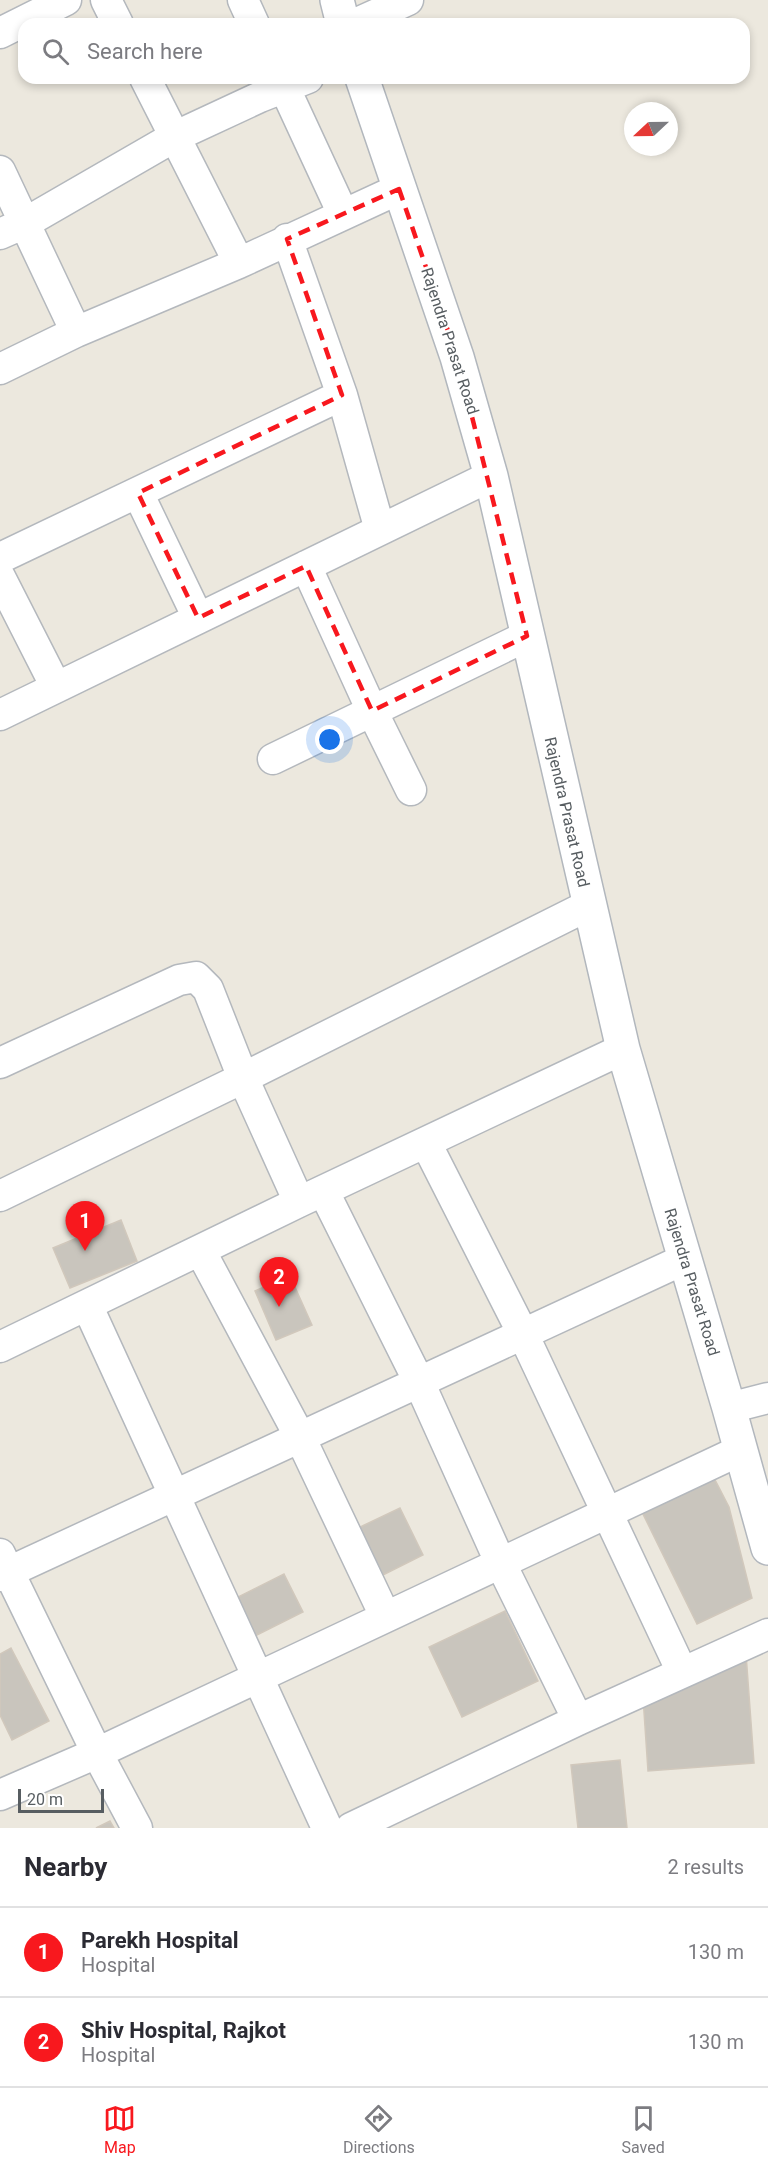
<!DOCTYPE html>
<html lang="en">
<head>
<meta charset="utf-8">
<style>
  body { margin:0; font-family:Roboto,sans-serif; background:#f2f2f3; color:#2b2b33 }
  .compass { position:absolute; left:624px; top:102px; width:54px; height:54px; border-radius:50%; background:#fff; box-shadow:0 3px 9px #0003; rotate:248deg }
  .scale { position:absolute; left:18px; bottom:15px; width:86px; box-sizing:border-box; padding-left:6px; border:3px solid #575d61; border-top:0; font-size:16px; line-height:21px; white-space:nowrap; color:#575d61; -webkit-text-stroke:4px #fff; paint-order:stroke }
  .you { position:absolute; left:330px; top:740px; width:21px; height:21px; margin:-15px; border:4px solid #fff; border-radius:50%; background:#1a73e8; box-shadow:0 0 0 9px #1a73e833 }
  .badge { display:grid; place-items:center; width:39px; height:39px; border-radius:50%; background:#f8181e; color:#fff; font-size:20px; font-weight:700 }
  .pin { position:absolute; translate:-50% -50px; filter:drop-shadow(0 2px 3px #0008) }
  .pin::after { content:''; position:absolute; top:32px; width:21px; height:18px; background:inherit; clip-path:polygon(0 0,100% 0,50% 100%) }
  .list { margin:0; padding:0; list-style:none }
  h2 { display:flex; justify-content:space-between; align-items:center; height:78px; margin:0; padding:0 24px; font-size:26px }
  h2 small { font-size:20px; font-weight:400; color:#7c7c81 }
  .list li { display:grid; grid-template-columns:39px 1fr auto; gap:18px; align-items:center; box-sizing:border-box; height:90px; padding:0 24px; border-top:2px solid #e1e1e2 }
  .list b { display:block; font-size:22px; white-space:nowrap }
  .list p { margin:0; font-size:20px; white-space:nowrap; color:#7c7c81 }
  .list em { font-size:20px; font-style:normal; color:#7c7c81 }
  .icon { flex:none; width:33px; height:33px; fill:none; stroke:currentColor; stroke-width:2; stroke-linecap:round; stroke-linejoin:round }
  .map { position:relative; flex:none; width:768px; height:1828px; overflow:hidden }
  .search { position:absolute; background:#fff; box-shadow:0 3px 9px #0003; left:18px; right:18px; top:18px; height:66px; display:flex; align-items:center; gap:15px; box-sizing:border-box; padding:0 21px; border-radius:18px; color:#7c7c81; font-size:22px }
  .sheet { height:258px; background:#fff }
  nav { display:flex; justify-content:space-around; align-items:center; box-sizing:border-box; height:84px; border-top:2px solid #e1e1e2; background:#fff; font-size:16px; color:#7c7c81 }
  nav a { display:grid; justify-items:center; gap:3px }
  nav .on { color:#f8181e }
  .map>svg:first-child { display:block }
</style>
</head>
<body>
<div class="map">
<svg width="768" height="1828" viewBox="0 0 768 1828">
  <rect width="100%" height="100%" fill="#ece8de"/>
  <path fill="#c9c5bd" stroke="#d1c8bc" stroke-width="1.5" d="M121,1220L137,1261L70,1288L53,1248Z
    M290,1276L312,1325L276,1340L255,1291Z
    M711,1472L729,1507L752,1598L697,1624L641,1510Z
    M400,1508L423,1555L381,1576L358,1528Z
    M284,1574L303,1612L255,1636L236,1598Z
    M505,1611L538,1681L462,1717L429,1647Z
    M11,1648L49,1721L12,1740L0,1715V1654Z
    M746,1654L754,1763L648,1771L643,1697Z
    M620,1760L627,1828H578L571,1765Z
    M110,1821L114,1828H96Z"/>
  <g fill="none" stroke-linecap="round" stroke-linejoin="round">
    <defs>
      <path id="street" d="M106,0L118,24
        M243,0L254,24
        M355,24L408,0
        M0,33L66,0
        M145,78L239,263
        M280,78L343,214
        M0,171L76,332
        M0,234L25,223L174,137L260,97L308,78
        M0,369L76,332L239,263L399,189
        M342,395L380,530
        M138,493L198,618
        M0,558L342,395L287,239
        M306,566L372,711L411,790
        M0,577L56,687
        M0,715L491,476
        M273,759L527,636
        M0,1063L179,980L196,977L208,989L243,1078L0,1196
        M426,1143L523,1334L682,1672
        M324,1192L419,1382L500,1562L578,1720
        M299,1202L243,1078L589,905
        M200,1250L300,1437L385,1616
        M87,1305L327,1828
        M0,1347L299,1202L623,1049
        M729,1408L768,1398
        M0,1554L97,1753L137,1828
        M0,1576L685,1259
        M0,1795L97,1753L741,1450
        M351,1828L578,1720L768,1634"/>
      <path id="secondary" d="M337,0L343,24
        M362,78L457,357L491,476L623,1049L729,1408L768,1548"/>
    </defs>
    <use href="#street" stroke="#b4b8bd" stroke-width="33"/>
    <use href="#secondary" stroke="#b2b7bd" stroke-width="36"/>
    <use href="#street" stroke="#fff" stroke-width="30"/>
    <use href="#secondary" stroke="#fff" stroke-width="33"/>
  </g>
  <path fill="none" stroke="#f8181e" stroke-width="4.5" stroke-dasharray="12 8" stroke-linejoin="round" d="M399,189L457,357L527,636L372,711L306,566L198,618L138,493L342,395L287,239Z"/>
  <g text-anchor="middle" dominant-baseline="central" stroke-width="5" stroke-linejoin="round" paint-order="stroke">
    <g font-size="16" fill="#575d61" stroke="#fff">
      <text transform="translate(450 341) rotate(72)">Rajendra Prasat Road</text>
      <text transform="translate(567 812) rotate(77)">Rajendra Prasat Road</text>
      <text transform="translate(692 1282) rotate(73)">Rajendra Prasat Road</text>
    </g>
  </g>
</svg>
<svg class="compass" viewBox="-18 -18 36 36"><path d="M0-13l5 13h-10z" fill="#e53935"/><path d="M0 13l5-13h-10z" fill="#7c7c81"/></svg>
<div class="scale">20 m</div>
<div class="you"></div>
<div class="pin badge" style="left:85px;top:1251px">1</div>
<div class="pin badge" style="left:279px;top:1307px">2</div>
<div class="search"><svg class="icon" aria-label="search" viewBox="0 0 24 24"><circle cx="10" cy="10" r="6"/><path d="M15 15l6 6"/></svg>Search here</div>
</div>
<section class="sheet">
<h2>Nearby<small>2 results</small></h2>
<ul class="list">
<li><span class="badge">1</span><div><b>Parekh Hospital</b><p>Hospital</p></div><em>130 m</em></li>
<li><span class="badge">2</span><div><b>Shiv Hospital, Rajkot</b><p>Hospital</p></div><em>130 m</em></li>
</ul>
</section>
<nav>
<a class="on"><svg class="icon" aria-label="map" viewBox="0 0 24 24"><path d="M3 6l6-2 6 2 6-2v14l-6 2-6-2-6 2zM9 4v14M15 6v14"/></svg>Map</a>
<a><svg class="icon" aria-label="directions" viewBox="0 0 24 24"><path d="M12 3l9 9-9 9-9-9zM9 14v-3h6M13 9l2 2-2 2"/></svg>Directions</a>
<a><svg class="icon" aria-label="saved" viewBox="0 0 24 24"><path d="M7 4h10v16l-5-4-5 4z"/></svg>Saved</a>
</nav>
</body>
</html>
